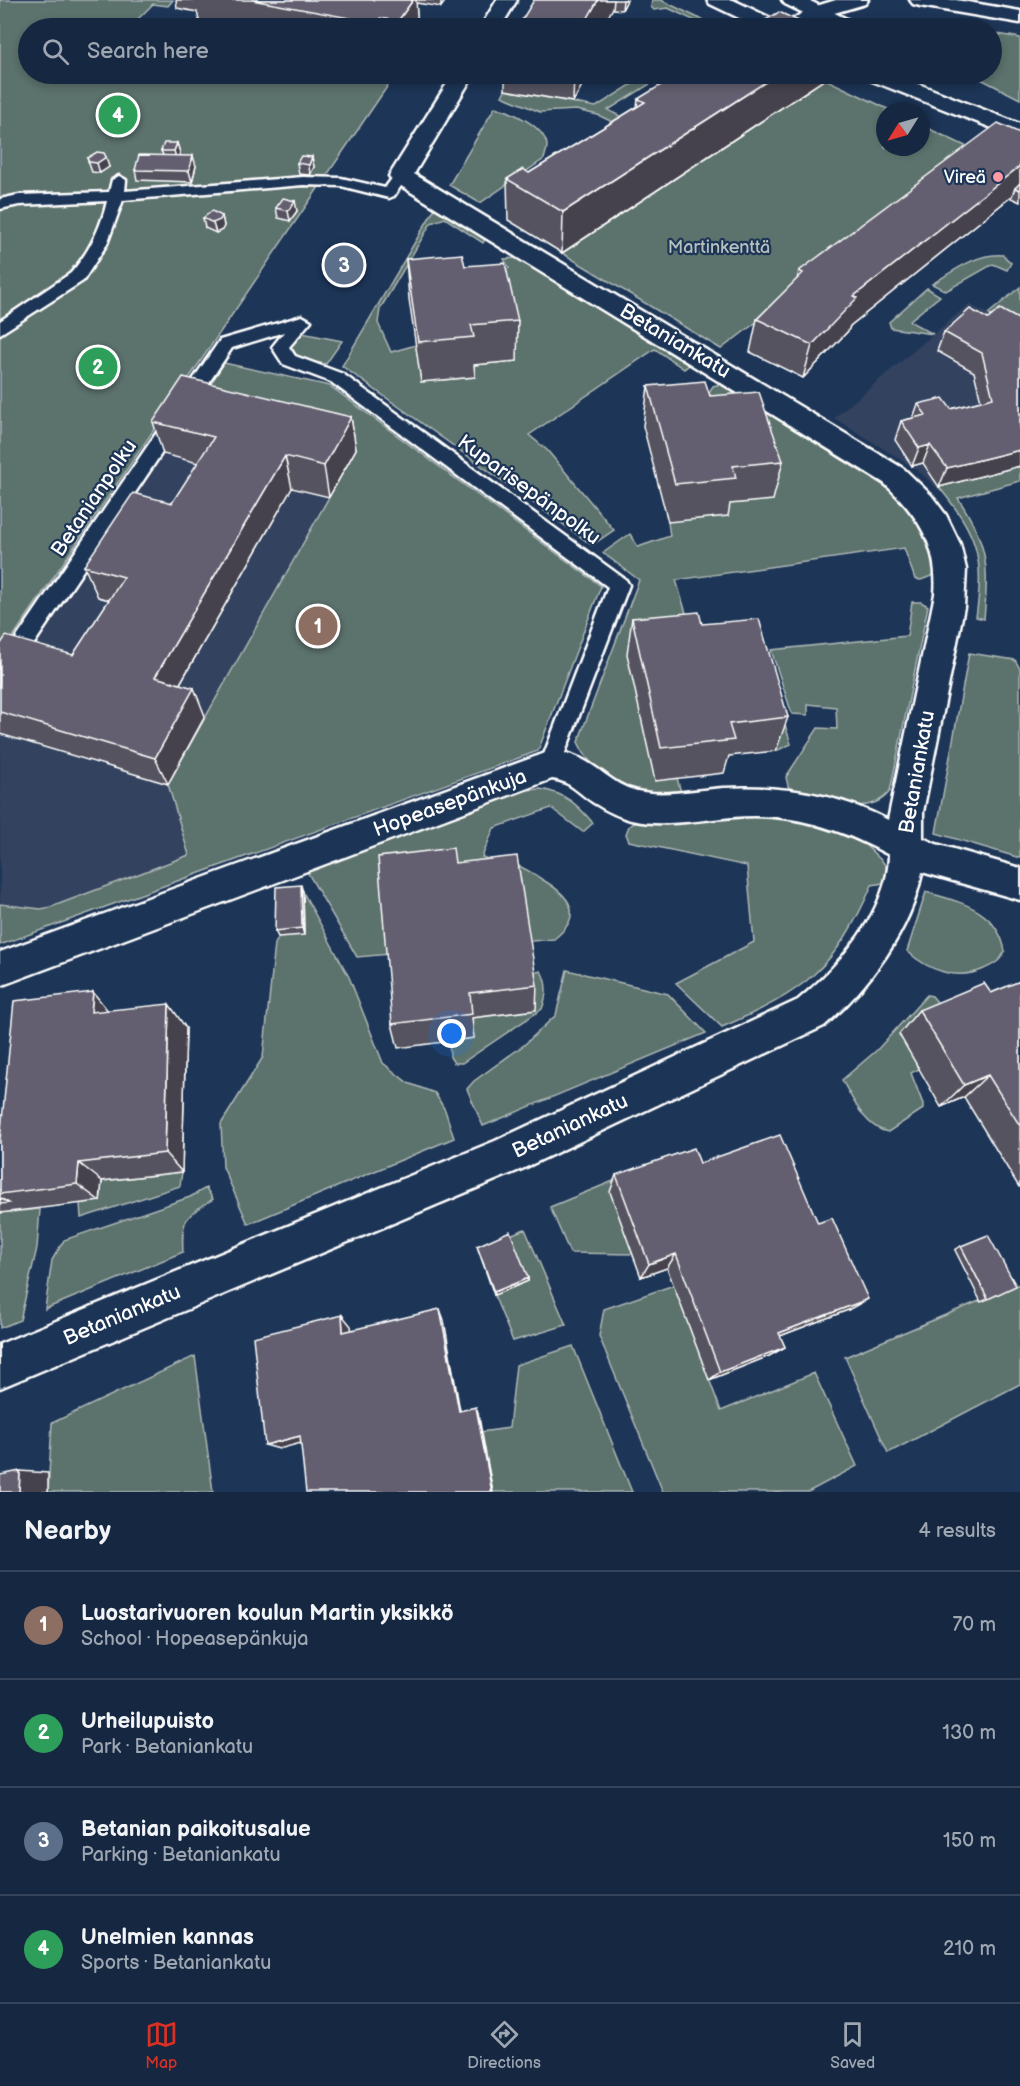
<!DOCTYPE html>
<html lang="en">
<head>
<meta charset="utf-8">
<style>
  body { margin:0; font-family:"Balsamiq Sans",sans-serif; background:#1f3048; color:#f1f3f6 }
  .compass { position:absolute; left:876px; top:102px; width:54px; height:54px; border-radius:50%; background:#162841; box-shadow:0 3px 9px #0003; rotate:233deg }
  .you { position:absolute; left:452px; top:1034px; width:21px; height:21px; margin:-15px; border:4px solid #fff; border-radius:50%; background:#1a73e8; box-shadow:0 0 0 9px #1a73e833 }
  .badge { display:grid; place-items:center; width:39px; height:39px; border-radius:50%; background:#d93025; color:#fff; font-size:20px; font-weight:700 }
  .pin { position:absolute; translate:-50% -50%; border:3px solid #fff; box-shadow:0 2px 6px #0006 }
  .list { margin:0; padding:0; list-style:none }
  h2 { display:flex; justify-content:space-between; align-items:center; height:78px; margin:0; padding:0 24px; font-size:26px }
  h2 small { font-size:20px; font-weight:400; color:#9ea6b1 }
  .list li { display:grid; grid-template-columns:39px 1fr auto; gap:18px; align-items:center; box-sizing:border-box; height:108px; padding:0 24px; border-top:2px solid #35445a }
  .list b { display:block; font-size:22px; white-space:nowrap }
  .list p { margin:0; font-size:20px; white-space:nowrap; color:#9ea6b1 }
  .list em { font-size:20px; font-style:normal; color:#9ea6b1 }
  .icon { flex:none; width:33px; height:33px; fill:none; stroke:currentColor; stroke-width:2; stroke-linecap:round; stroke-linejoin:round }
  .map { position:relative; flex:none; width:1020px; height:1492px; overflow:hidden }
  .search { position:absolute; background:#162841; box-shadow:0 3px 9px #0003; left:18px; right:18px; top:18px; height:66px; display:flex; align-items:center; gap:15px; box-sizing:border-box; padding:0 21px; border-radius:33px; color:#9ea6b1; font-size:22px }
  .sheet { height:510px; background:#162841 }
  nav { display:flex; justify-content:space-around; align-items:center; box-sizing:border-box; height:84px; border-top:2px solid #35445a; background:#162841; font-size:16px; color:#9ea6b1 }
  nav a { display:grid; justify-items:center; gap:3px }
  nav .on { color:#d93025 }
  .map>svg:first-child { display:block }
</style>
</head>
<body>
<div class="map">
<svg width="1020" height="1492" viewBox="0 0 1020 1492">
  <rect width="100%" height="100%" fill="#1d3557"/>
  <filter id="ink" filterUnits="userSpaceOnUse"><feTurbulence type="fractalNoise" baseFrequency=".0167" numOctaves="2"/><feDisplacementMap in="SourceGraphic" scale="12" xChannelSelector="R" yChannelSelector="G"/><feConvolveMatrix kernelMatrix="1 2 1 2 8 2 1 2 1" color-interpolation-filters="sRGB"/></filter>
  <g filter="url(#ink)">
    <path fill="#32425e" d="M969,304L1020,331V481L950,500L916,469L834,418Z
      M224,363L330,386L601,586L538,751L0,945V700Z"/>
    <path fill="#5c726d" stroke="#aeb8b6" stroke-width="1.5" d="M0,0H173L168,6L153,4L133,24L152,28H28V74H364L393,78L0,656Z
      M652,0H661L719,28H710L668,8L654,10L651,7Z
      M992,33L1020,38V99L971,74H992Z
      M648,74H666L608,110L648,131L641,136L598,115L576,110L540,112L502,96L505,90L596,107Z
      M825,79L892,111H885V147H921V125L980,153L721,349L562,253Z
      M495,107C511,111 544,126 547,145C547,150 545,155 544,159L480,203L449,185Z
      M435,208L485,239L483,243L445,218L431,223L380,309L378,323L391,352L416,345L421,382L474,377L473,365L517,361L480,277L509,268L504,259L516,258L689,365L684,369L655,349L529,435L547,450L614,530L592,545L342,366Z
      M1003,255L1011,263L1007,270L993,264L946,291L932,284C952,272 978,252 1003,255Z
      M1020,287V331L988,314Z
      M927,288L940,296L909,321L933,334L891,328L889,322Z
      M302,333L342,341L326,364C313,361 293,362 290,346L294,338Z
      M224,363L330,386L601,586L538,751L0,945V904L41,909L51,907L189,855L168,784L356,449L193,410Z
      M720,384L894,492C917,513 937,543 934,575L921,580L915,579L904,548L676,580L699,656L762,650L791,744L776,751L749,655L677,778L682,796C667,795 646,797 631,792C609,784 587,763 578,742L639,580L603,553L630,534L638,547L670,536L668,522L717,416L709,392L713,386Z
      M1020,466V481L958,498C988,544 989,565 984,619L976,617C985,557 977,534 939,487Z
      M912,602H921L928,606L890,791C870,819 823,800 795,794L788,786L786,777L818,728L837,729L836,707L808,704V715L792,714L771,650L907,636Z
      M969,653L1015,660L1020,669V858L936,833Z
      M540,789C565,793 577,804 593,823L583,832L551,808L494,828L482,857C493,861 506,862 518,866C527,869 535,875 543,880C570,896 585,915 554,939L357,957L306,870L526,790Z
      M763,814L800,819L855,835L883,862L887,868V880L883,883L872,885C836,968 804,992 722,1027L676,983L754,942L747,866L629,841L626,834L629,826L638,821Z
      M303,892L349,977L383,1063L408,1083L435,1093L445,1110L454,1138L248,1224L223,1167L221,1124L263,1057L275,944Z
      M926,892C960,902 997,909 1005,951C1000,962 994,964 984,969C957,981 929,971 907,951Z
      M567,970L668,994L706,1033L483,1126L467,1089L474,1081L524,1045L556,1015Z
      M541,971C548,984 547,995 542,1009L462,1063H454L450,1057L449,1041L474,1038L471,1018L530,974Z
      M927,995L932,996L947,1014L900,1034L919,1069L911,1073L923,1104V1109L888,1132C865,1128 852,1098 842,1080L877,1050Z
      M650,1166L611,1192L633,1254L570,1253L550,1207Z
      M182,1172L180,1186L81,1218L80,1203L100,1201L102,1181Z
      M206,1188L213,1199C185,1217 181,1218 183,1252L45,1309L52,1260L64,1240L190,1197Z
      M40,1209L37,1248L20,1320L0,1328V1213Z
      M525,1229L566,1325L513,1341L494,1295L528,1281L510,1235Z
      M1020,1284V1384L888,1453L845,1357Z
      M674,1285L721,1411L814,1373L857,1466L808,1492H663L599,1336L604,1309Z
      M573,1346L632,1492H493L481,1432L509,1428L516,1365Z
      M195,1356L213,1492H48L52,1423Z"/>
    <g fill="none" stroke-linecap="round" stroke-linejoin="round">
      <defs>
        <path id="service" d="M401,172L408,176L394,196L389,198L341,186L303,185L123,200L107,244L83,281L0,334V321L71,273C89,252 101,228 107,201L19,205L0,209V199L19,195L109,192L112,180L119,176L126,180L125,191L303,177L341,178L385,188L396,173Z
          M302,316L311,321L289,347L295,356L343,374L626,580L629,585L558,771L551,774L544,771L540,765L608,587L331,382L283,364L272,347L284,332L232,348L7,684L0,686V662L220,340Z"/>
        <path id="minor" d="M497,0H517L500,28H480Z
          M836,0H868L865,4L824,16L803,28H779L810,8Z
          M910,0H956L1020,11V23L920,6L913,4Z
          M453,74H474L414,174L904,469L931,495L946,515L960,544L966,569L964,607L923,812V838L936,844L1020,868V900L922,872C912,930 868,988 824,1026L522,1169L0,1388V1344L495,1141L798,1000C839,966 888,912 889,855C847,832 803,816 754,816C714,816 671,829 631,820C619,817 605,810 594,803C579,794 571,781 552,779L0,986V952L551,751C594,754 604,783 637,791C664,797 696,790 724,788C780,785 838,794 888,820L935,594C939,546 918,515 884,483L393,181L389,176Z"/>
        <path id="secondary" d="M707,0H733L783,24L786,28H760L710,4Z
          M782,0H808L857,24L860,28H835L785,4Z
          M865,74H893L1020,124V139L867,79Z"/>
      </defs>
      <use href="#service" stroke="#fff" stroke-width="5"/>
      <use href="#minor" stroke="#fff" stroke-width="5"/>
      <use href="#secondary" stroke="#fff" stroke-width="5"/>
      <use href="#service" fill="#1d3557" fill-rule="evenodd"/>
      <use href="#minor" fill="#1d3557" fill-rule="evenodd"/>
      <use href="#secondary" fill="#1d3557" fill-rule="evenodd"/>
    </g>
    <path fill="#55525f" stroke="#fff" stroke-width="1.5" d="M176,0H446L441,7L416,3L418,28H201L197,12L177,8Z
      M534,0H627L622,10Z
      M505,74H588L573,102L505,90Z
      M825,79L562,253L508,220L507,179L529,173L637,107L638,99Z
      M1020,133V202L1011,198L1012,196L850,326L848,331L803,378L750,352L757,319L797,280L799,271Z
      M177,143L180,153L179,156L196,166L192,182L137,180L135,170L163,155L161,151Z
      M312,157L314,167L310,175L299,174L297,163Z
      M87,158L109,167L100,173L92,172Z
      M276,208L297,211L290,221L278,218Z
      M222,216L224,226L222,230L216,233L205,228L203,218Z
      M406,259L465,266L518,321L517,361L474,365L475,377L421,382L409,299Z
      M988,319L1020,320V466L939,487L923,463L912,466L895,440L901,421L913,418L918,404L951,409L981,401L974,372L937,351L944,332Z
      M648,386L710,396L783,461L773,500L730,504L728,516L668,522L643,426Z
      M351,417L356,449L329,497L292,488L180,684L205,716L168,784L0,734V645L73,655L109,600L98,597L84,566L172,503L198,463L163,454L153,422Z
      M632,618L702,624L788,717L776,751L729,756L724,773L655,781L627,654Z
      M455,863L537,985L536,1010L472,1018L474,1038L398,1048L392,1024Z
      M303,892L304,935L278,937L275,931Z
      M1020,981V1187H1019L964,1097L941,1107L899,1034L919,1010L991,993Z
      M108,1011L186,1028L182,1172L102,1181L100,1201L0,1213V1140Z
      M700,1163L848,1310L780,1336L785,1347L769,1356L709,1380L667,1268L641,1277L610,1192L616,1175Z
      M477,1246L528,1278V1281L494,1295Z
      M961,1246L988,1299L981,1302L955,1250Z"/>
    <path fill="#45424e" stroke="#fff" stroke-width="1.5" d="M413,0H416L418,28H398V21Z
      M441,0H446L441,7Z
      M598,0H614L613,8L602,28H582Z
      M623,0H627L622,10Z
      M380,18L381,28H377L376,23Z
      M574,74H588L573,102Z
      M778,74H826L825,79L562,253L563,212Z
      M177,143L180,153L177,161L174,151Z
      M193,156L196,166L192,182L189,171Z
      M106,157L109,167L100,173L97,163Z
      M312,157L314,167L310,175L309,165Z
      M1020,166V190L1015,188L1012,196L850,326L848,331L803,378L812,345L854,296Z
      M295,201L297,211L290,221L288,211Z
      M222,216L224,226L222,230L216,233L213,223Z
      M351,417L356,449L329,497L324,466Z
      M930,445L923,463L912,466L919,448Z
      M1020,450V466L939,487L947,468Z
      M285,456L292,488L167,706L155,677Z
      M194,688L205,716L168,784L155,758Z
      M301,885L303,892L304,935L302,928Z
      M93,992L113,1017L91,1012Z
      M169,1004L186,1028L182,1172L165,1153Z
      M988,1075L964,1097L941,1107L964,1085Z
      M79,1163L102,1181L100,1201L77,1184Z
      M676,1254L667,1268L641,1277L649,1264Z
      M528,1278V1281L494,1295V1292Z
      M868,1299L848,1310L764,1342L779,1333Z
      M440,1309L444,1320L461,1416L459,1411Z
      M342,1315L351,1326L353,1341L343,1332Z
      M785,1347L769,1356L709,1380L720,1372Z
      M476,1407L478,1412L493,1492H492Z
      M300,1436L312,1440L279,1449L265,1445Z
      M20,1471L48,1473V1492H19Z"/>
    <path fill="#635f6f" stroke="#fff" stroke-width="1.5" d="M252,0H413L398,21L380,18L376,23Z
      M534,0H598L582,28H517Z
      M779,12L814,28H752Z
      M679,74H778L563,212L507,179L523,169L529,173L645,102L638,99Z
      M998,123L1020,133V166L854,296L857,298L812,345L757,319L803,273L799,271Z
      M164,143H177L174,151H161Z
      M97,152L104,153L106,157L97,163L89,162L87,158Z
      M139,155L193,156L189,171L135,170Z
      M301,156L312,157L309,165L297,163Z
      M1020,183V190L1015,188Z
      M283,198L295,201L288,211L276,208Z
      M212,211L222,216L220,220L213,223L203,218Z
      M462,254L465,266L505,263L518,321L471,325L474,337L418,342L406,259Z
      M970,309L988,319L1000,309L1020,320V450L947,468L930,445L919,448L901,421L926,415L918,404L943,398L951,409L993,398L982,353L944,332Z
      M183,377L351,417L324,466L285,456L155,677L194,688L155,758L0,712V645L6,636L73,655L124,577L84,566L133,493L172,503L214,437L153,422Z
      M705,381L710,396L759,392L783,461L733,466L736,478L675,484L648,386Z
      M699,612L702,624L759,619L788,717L729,724L734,740L661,748L632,618Z
      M453,848L455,863L517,856L537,985L470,993L472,1014L392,1024L378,857Z
      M301,885L302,928L275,931L276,887Z
      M1020,981V1126L988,1075L964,1085L919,1010L984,983L991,993Z
      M93,992L91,1012L169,1004L165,1153L79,1163L77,1184L0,1194V1140L14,1001Z
      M780,1135L818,1223L832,1218L868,1299L779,1333L785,1347L720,1372L676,1254L649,1264L616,1175L694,1148L700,1163Z
      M0,1198L9,1203L0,1204Z
      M510,1231L528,1278L494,1292L477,1246Z
      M988,1235L1016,1286L988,1299L961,1246Z
      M440,1309L459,1411L476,1407L492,1492H306L300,1436L265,1445L253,1337L342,1315L343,1332Z
      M20,1471L19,1492H0V1475Z"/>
  </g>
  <circle fill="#ff9aa2" stroke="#1d3557" stroke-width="2" cx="998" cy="177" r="6"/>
  <g text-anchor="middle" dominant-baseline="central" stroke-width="4.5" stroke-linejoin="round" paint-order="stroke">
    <g font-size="18" fill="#fff" stroke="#1d3557" text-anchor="end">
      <text x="986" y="177">Vireä</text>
    </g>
    <g font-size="18" fill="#b6c0bd" stroke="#1d3557">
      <text x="719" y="247">Martinkenttä</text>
    </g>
    <g font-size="21" fill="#fff" stroke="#1d3557">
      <text transform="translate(675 341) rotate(31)">Betaniankatu</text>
      <text transform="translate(529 490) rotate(36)">Kuparisepänpolku</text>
      <text transform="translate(94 498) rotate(-56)">Betanianpolku</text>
      <text transform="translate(917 772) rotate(-80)">Betaniankatu</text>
      <text transform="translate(450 803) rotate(-20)">Hopeasepänkuja</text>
      <text transform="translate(570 1126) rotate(-25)">Betaniankatu</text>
      <text transform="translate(122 1315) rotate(-23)">Betaniankatu</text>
    </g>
  </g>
</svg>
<svg class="compass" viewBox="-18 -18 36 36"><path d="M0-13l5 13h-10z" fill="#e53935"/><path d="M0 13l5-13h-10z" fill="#9ea6b1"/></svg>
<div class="you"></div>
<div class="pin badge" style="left:318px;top:626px;background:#8d6e63">1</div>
<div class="pin badge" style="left:98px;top:367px;background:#2e9e5b">2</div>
<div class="pin badge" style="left:344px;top:265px;background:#5c6f8a">3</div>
<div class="pin badge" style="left:118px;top:115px;background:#2e9e5b">4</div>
<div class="search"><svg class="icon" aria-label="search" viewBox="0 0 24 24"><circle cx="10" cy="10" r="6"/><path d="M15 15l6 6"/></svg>Search here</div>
</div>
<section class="sheet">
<h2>Nearby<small>4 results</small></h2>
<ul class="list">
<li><span class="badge" style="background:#8d6e63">1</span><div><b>Luostarivuoren koulun Martin yksikkö</b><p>School · Hopeasepänkuja</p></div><em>70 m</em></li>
<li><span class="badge" style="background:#2e9e5b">2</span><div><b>Urheilupuisto</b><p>Park · Betaniankatu</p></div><em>130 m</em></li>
<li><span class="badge" style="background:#5c6f8a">3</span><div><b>Betanian paikoitusalue</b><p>Parking · Betaniankatu</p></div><em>150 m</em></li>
<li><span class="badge" style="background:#2e9e5b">4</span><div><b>Unelmien kannas</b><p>Sports · Betaniankatu</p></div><em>210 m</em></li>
</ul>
</section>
<nav>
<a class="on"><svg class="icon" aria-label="map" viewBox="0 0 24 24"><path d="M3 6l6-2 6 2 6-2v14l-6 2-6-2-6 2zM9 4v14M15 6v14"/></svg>Map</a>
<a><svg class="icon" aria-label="directions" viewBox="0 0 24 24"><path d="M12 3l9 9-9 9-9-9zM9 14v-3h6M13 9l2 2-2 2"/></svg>Directions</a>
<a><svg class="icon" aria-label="saved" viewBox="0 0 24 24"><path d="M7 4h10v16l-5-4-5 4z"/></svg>Saved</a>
</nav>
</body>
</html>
